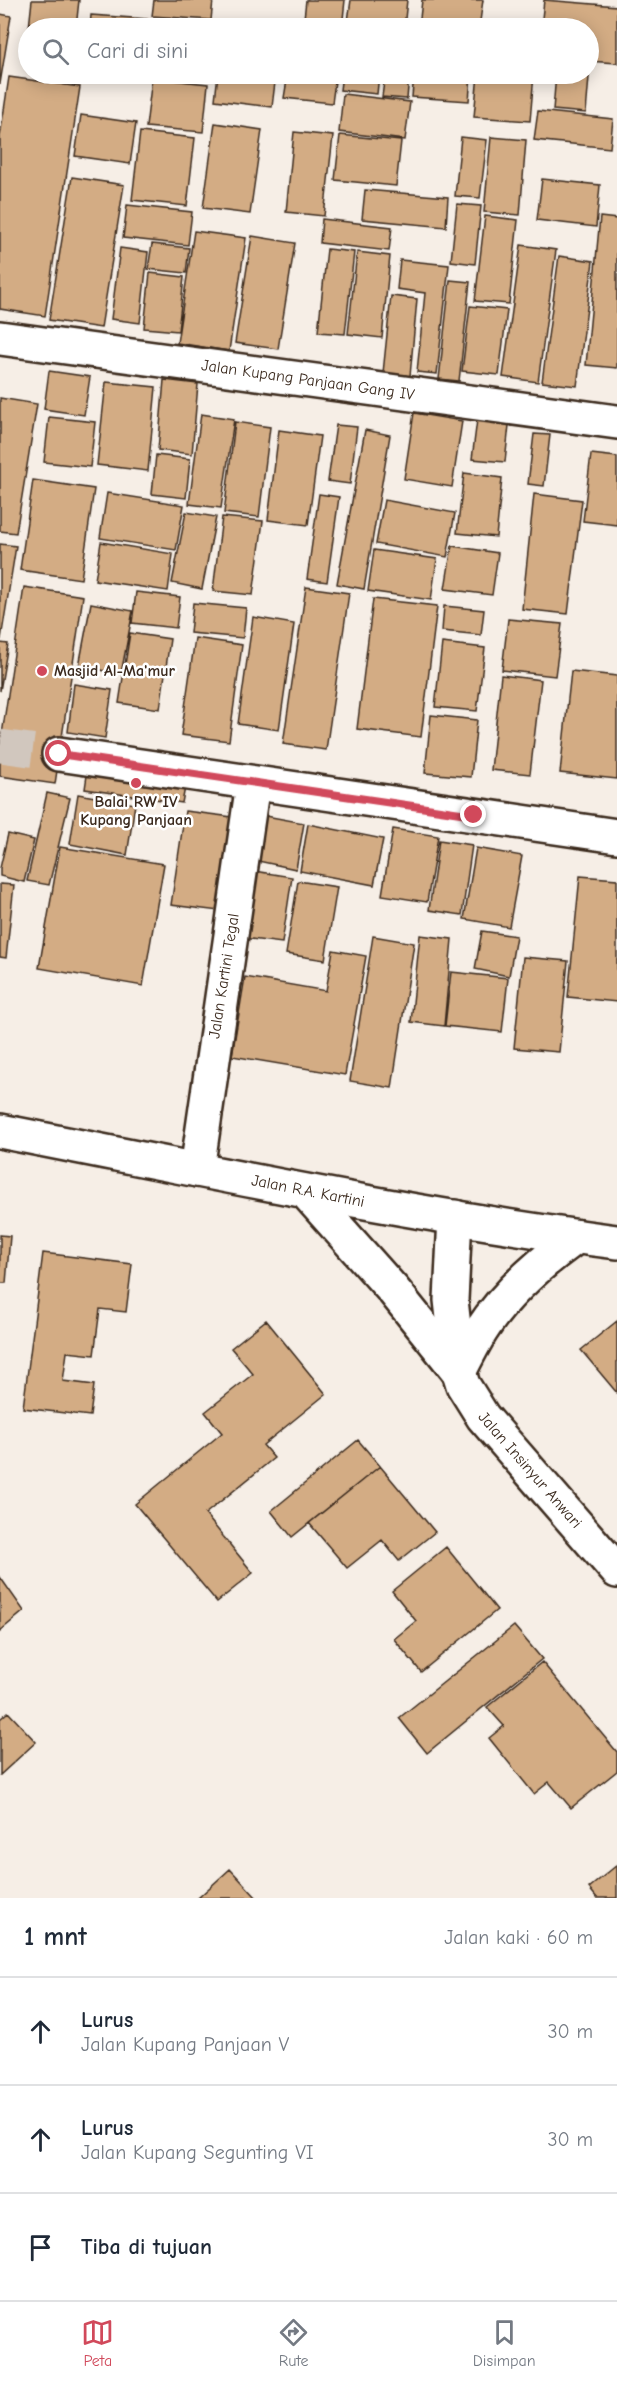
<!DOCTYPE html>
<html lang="id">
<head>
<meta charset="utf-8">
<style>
  body { margin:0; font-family:"Comic Neue",sans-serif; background:#f6f6f7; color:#1f2937 }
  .stop { position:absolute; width:18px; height:18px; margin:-14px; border:4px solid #d1495b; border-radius:50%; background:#fff }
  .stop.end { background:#d1495b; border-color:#fff; box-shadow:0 2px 6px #0008 }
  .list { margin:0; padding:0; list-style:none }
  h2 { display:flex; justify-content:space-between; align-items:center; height:78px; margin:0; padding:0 24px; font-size:26px }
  h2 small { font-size:20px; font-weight:400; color:#747a83 }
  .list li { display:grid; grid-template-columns:39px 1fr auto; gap:18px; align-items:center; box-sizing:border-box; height:108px; padding:0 24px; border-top:2px solid #e0e1e3 }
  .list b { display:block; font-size:22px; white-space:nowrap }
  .list p { margin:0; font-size:20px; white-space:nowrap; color:#747a83 }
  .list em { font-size:20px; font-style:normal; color:#747a83 }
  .icon { flex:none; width:33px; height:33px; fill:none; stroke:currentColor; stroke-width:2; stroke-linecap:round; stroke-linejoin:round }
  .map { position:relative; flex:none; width:617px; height:1898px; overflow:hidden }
  .search { position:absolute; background:#fff; box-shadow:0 3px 15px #0003; left:18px; right:18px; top:18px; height:66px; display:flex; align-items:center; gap:15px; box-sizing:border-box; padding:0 21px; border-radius:33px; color:#747a83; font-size:22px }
  .sheet { height:402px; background:#fff }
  nav { display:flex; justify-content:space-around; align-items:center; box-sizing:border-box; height:84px; border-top:2px solid #e0e1e3; background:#fff; font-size:16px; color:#747a83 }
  nav a { display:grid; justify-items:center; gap:3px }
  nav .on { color:#d1495b }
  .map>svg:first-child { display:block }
</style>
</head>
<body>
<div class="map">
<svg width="617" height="1898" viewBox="0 0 617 1898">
  <rect width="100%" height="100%" fill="#f6eee6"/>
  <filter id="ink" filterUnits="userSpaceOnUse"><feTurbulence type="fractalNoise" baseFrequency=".0167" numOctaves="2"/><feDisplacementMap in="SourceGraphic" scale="12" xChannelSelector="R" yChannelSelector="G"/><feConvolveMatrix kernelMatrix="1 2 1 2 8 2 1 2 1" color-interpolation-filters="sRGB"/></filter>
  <g filter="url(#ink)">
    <path fill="#d3ac84" stroke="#3b2a1e" stroke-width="1.5" d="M32,0H79L76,28H29Z
      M154,0H213L211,20L152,16Z
      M306,0H345L342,28H303Z
      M351,0H407L404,28H347Z
      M422,0H483L479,28H419Z
      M544,0L617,6V63L588,61V28H541Z
      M0,14L11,16L0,84Z
      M91,15L147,19L146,28H90Z
      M156,25L215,28H155Z
      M588,65H590L586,113L553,110L556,74H588Z
      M86,74H142V80Z
      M218,74H276L272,107L215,100Z
      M288,74H336L332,103L284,98Z
      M342,74H379L377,94L340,90Z
      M385,74H409L407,99L382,97Z
      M414,74H471L469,101L412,97Z
      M478,74H534L530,121L474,117Z
      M9,77L80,87L45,316L0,309V137Z
      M152,78L208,84L203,132L146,127Z
      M343,94L410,102L405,140L339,132Z
      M538,111L613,119L610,148L534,140Z
      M81,115L136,123L130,164L75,156Z
      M215,123L262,130L250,214L203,208Z
      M140,132L195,138L187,206L132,200Z
      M294,132L333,136L324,216L286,212Z
      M340,135L401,141L396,186L335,180Z
      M461,137L487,140L480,198L455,196Z
      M491,137L526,140L520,215L484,212Z
      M72,177L124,185L101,328L49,320Z
      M542,179L600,185L596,227L537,220Z
      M365,190L448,197L446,227L362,219Z
      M457,204L481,206L475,264L451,261Z
      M127,205L192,212L188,245L123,238Z
      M485,216L518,220L509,304L475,301Z
      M600,217L617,219V368L586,365Z
      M322,219L392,227L389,251L320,243Z
      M194,231L246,238L229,351L177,343Z
      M252,236L295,243L278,349L235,343Z
      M152,244L189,248L186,273L148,269Z
      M521,245L556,250L538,382L503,377Z
      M120,248L148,252L140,323L111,319Z
      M327,249L354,252L345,334L318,332Z
      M357,252L390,256L382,338L348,334Z
      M559,256L593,261L577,386L542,382Z
      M400,260L449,265L437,374L417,372L425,293L397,289Z
      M150,273L184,277L178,331L144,328Z
      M450,280L470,282L459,381L439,379Z
      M391,296L417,299L410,376L383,373Z
      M470,306L507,310L499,375L462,371Z
      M49,371L90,377L84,415L44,409Z
      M164,380L198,384L192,454L158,450Z
      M106,382L156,387L148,471L97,465Z
      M0,398L37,404L16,533L0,531Z
      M478,412L510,416L505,462L472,459Z
      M414,413L462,421L452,487L404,479Z
      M201,414L234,419L221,508L189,504Z
      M49,417L95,422L90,467L44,462Z
      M235,422L270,427L259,517L224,513Z
      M336,425L357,427L350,484L328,481Z
      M279,430L320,436L308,525L268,520Z
      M365,430L390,435L364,589L337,584Z
      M534,434L550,435L544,486L528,484Z
      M591,454L617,457V525L583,521Z
      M156,455L190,459L186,498L152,494Z
      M464,473L502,478L496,537L457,533Z
      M33,480L94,489L81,579L20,570Z
      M107,493L184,505L176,550L100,538Z
      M319,494L339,497L327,582L307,579Z
      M534,494L582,500L568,614L522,609Z
      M384,500L455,513L447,557L376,544Z
      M186,512L216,517L202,589L172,583Z
      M222,517L263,521L253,595L213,591Z
      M101,542L173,554L168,591L95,580Z
      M0,544L16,546L1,639H0Z
      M452,546L498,553L492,595L445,589Z
      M374,550L437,559L431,600L368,591Z
      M24,587L83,596L55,784L0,776V748Z
      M306,587L349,593L326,750L283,744Z
      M136,592L180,597L176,628L132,623Z
      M373,599L437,606L421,737L357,729Z
      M91,603L133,611L121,674L79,666Z
      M193,603L246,608L243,638L190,633Z
      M444,606L484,610L481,635L442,631Z
      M253,617L294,624L279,730L238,724Z
      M508,619L562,624L555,676L502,670Z
      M130,633L170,639L160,709L119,703Z
      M195,638L242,645L229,741L181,735Z
      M0,643L8,644L0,691Z
      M442,643L485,648L477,711L435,707Z
      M571,671L617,676V779L560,773Z
      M501,675L541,680L530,774L491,770Z
      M74,684L112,690L105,738L68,732Z
      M431,715L477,720L471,777L425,773Z
      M89,762L187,777L182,803L85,789Z
      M47,793L70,798L49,885L27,881Z
      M78,794L135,804L127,855L70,844Z
      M185,811L232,817L219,911L171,905Z
      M266,816L304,823L296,869L258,861Z
      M308,824L383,839L374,885L300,871Z
      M393,829L438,836L427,902L382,895Z
      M8,834L34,840L24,882L0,876V868Z
      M439,840L472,845L462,915L429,910Z
      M60,847L164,864L143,986L39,968Z
      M476,848L522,856L509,927L464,919Z
      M254,871L292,877L282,943L243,938Z
      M580,876L617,879V1002L568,997Z
      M298,881L337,887L325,960L286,954Z
      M0,884L14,885L6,958L0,957Z
      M482,931L516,936L509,976L475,969Z
      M420,935L452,939L444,1026L411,1022Z
      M373,936L414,943L392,1088L350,1081Z
      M333,950L366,956L345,1075L232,1056L245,977L326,991Z
      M523,957L568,961L559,1052L514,1048Z
      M451,972L508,978L502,1032L445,1026Z
      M0,1235L10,1236L6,1283H0Z
      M43,1253L132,1264L126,1312L100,1309L94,1355L67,1352L63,1381L94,1385L90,1416L23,1408Z
      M266,1320L326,1394L263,1445L274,1458L205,1514L253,1573L217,1602L135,1504L222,1433L205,1412L253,1374L231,1348Z
      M617,1321V1393L581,1350Z
      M358,1440L380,1466L292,1537L271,1511Z
      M380,1466L435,1532L399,1561L382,1540L347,1568L309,1523Z
      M446,1547L497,1610L421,1672L394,1639L416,1621L392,1591Z
      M0,1577L24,1611L0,1631Z
      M514,1626L542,1659L427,1753L399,1718Z
      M542,1662L617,1752V1771L571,1808L549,1782L534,1794L489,1738L504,1726L487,1707Z
      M8,1712L36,1742L0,1775V1719Z
      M617,1865V1898H597L589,1888Z
      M230,1869L257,1898H198Z"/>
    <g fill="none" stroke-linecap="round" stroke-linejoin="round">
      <path stroke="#d1c7be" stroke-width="33" stroke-dasharray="33 16" stroke-linecap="butt" d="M0,746L59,754"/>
      <defs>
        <path id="street" d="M0,338L617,422
          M59,754L617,836
          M197,1170L253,783
          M455,1217L451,1300L459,1372L463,1385L483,1417L617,1571"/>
        <path id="secondary" d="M0,1131C205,1171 410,1215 617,1242
          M305,1191L394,1291L459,1372C466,1358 473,1344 481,1331C505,1293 540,1263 576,1237"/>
      </defs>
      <use href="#street" stroke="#3b2a1e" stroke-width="38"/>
      <use href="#secondary" stroke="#3b2a1e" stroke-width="38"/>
      <use href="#street" stroke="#fff" stroke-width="33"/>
      <use href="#secondary" stroke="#fff" stroke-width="33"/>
    </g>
  </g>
  <g fill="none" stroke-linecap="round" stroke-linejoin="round" filter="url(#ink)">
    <path stroke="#d1495b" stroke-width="8" d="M59,754L474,815"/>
  </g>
  <g fill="#d1495b" stroke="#fff" stroke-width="2">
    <circle cx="42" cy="671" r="6"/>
    <circle cx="136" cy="783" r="6"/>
  </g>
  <g text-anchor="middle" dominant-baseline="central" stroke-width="5" stroke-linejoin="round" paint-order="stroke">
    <g font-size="16" fill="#3b2a1e" stroke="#fff">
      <text transform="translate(308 380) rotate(8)">Jalan Kupang Panjaan Gang IV</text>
      <text transform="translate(224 976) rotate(-81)">Jalan Kartini Tegal</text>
      <text transform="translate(308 1191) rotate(11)">Jalan R.A. Kartini</text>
      <text transform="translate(530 1470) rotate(49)">Jalan Insinyur Anwari</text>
    </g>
    <g font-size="16" font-weight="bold" fill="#3b2a1e" stroke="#fff" text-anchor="start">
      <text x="54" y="671">Masjid Al-Ma'mur</text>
      <text x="136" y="802" text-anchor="middle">Balai RW IV<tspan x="136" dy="18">Kupang Panjaan</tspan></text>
    </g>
  </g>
</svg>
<div class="stop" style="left:59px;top:754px"></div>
<div class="stop end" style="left:474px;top:815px"></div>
<div class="search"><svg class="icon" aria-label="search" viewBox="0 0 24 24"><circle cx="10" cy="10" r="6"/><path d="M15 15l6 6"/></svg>Cari di sini</div>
</div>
<section class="sheet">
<h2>1 mnt<small>Jalan kaki · 60 m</small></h2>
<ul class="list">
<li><svg class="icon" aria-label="ahead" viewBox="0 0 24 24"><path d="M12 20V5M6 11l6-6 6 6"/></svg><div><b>Lurus</b><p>Jalan Kupang Panjaan V</p></div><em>30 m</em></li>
<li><svg class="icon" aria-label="ahead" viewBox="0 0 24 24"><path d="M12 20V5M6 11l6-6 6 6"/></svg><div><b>Lurus</b><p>Jalan Kupang Segunting VI</p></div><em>30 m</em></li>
<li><svg class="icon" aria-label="arrive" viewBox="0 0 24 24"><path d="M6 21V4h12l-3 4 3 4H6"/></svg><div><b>Tiba di tujuan</b></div></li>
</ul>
</section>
<nav>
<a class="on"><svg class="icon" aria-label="map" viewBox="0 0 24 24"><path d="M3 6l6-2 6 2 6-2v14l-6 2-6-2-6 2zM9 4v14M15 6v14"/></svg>Peta</a>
<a><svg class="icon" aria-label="directions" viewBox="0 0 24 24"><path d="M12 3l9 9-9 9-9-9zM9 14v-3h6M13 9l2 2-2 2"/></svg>Rute</a>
<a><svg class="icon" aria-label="saved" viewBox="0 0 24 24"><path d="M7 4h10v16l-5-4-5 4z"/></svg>Disimpan</a>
</nav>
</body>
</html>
